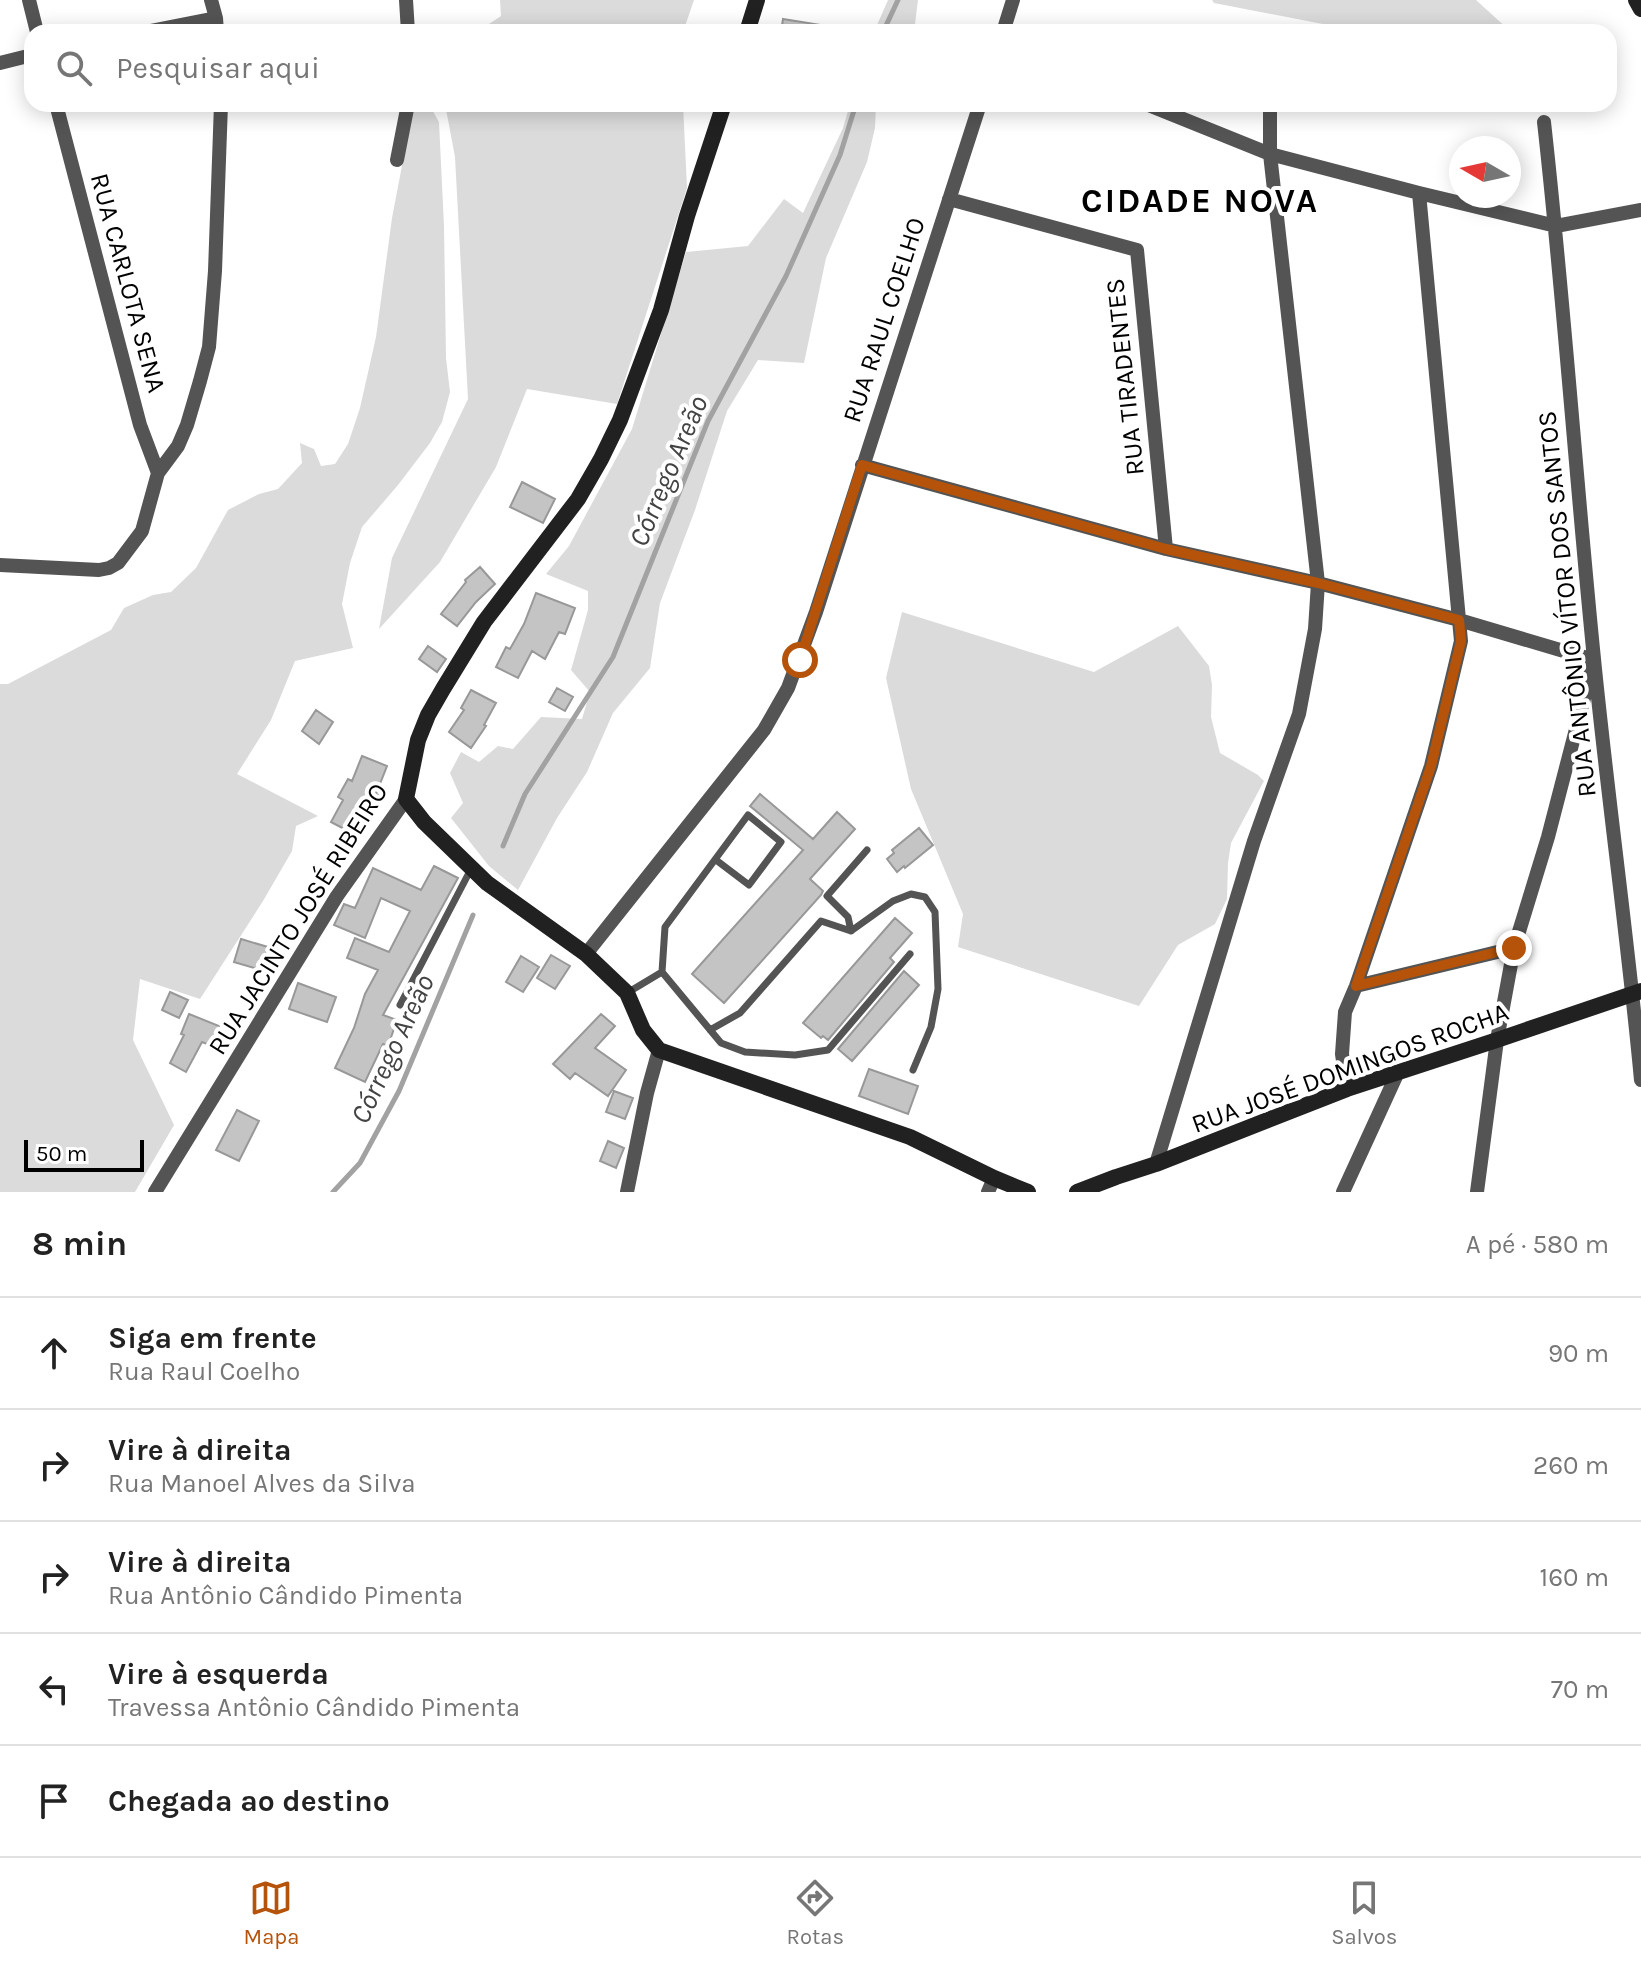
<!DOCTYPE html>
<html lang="pt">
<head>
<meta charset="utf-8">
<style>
  body { margin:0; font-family:Karla,sans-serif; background:#f2f2f2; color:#222 }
  .compass { position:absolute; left:1449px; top:136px; width:72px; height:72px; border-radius:50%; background:#fff; box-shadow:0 4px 20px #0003; rotate:279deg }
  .scale { position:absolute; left:24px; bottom:20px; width:120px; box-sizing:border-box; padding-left:8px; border:4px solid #000; border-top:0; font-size:22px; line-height:28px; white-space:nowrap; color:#000; -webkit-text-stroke:6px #fff; paint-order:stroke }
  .stop { position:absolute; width:24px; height:24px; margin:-18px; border:6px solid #b45309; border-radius:50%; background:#fff }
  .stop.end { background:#b45309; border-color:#fff; box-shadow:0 2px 8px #0008 }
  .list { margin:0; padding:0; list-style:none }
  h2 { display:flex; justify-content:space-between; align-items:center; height:104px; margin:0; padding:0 32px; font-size:34px }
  h2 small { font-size:26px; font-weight:400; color:#767676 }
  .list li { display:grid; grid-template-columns:52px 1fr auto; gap:24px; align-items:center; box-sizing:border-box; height:112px; padding:0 32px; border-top:2px solid #e0e0e0 }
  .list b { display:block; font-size:30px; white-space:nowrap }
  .list p { margin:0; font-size:26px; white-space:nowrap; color:#767676 }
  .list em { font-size:26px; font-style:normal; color:#767676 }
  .icon { flex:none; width:44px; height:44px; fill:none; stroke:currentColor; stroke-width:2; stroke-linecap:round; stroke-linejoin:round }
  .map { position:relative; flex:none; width:1641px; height:1192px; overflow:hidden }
  .search { position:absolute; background:#fff; box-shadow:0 4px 20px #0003; left:24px; right:24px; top:24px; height:88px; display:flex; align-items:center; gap:20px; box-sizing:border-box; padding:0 28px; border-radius:24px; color:#767676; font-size:30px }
  .sheet { height:664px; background:#fff }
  nav { display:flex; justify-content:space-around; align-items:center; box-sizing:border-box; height:112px; border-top:2px solid #e0e0e0; background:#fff; font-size:22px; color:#767676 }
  nav a { display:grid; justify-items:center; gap:4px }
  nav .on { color:#b45309 }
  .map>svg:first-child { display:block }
</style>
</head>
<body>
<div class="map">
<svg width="1641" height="1192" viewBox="0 0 1641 1192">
  <rect width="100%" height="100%" fill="#fff"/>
  <path fill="#dbdbdb" d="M500,0H694L683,32H477L501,16Z
    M888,0H918L914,32H874Z
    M1212,0H1476L1509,30L1507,32H1364L1214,3Z
    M420,104H429L439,122L444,226L446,358L450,392L442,422L430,443L398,485L362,527L350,563L342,604L353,648L295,661L271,720L237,774L318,816L296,826L292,851L263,901L200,999L140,979L133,1040L174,1125L135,1192H0V684H8L111,630L124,608L153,595L171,592L196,568L228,510L259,494L278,489L302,463L300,443L314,449L321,466L335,464L348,444L360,408L376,337L392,218L413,108Z
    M445,104H683L687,188L617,404L527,389L496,467L440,562L379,629L392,558L468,399L455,157Z
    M850,104H876L875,128L867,162L826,258L804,363L758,360L727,411L695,510L660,603L650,668L613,713L587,772L557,818L518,890L489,866L451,818L463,803L450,773L461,752L479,762L498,746L513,749L541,717L582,719L590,692L571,670L588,610V591L546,574L569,546L632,429L686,252L748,246L784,199L803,213L843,128Z
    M902,612L1094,672L1178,626L1209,666L1212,685L1211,717L1220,753L1258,775L1264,781L1231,843L1228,863L1227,899L1215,924L1178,945L1139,1006L958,947L963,914L911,789L886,678Z"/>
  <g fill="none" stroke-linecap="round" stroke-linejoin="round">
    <path stroke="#a2a2a2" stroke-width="5" d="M883,32L898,0
      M503,846L525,794L613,657L708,421L786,276L840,155L856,104
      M333,1192L360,1163L399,1091L473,915"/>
  </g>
  <path fill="#c4c4c4" stroke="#989898" stroke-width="2" d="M783,19L821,25V32H781Z
    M522,482L555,499L543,523L510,507Z
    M480,567L495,584L476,602L457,626L441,614L466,582L465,580Z
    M536,593L575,608L565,634L559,632L545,659L532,651L518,678L496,667L506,647L510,649L524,624Z
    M428,646L446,659L437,672L419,659Z
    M557,688L573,697L565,711L549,702Z
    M471,690L496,703L484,725L486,726L471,748L449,732L464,710L461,708Z
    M316,710L333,722L319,744L302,731Z
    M362,756L387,766L376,794L381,796L359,837L331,822L343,800L338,797L348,779L352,781Z
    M760,794L813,839L837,812L855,829L810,879L823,891L821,895L724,1003L692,974L803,850L750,806Z
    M919,828L933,845L905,868L904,866L897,872L887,859L894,853L892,850Z
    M434,866L458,878L383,1015L397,1020L388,1046L383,1044L365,1082L335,1068L354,1028L365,994L378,970L347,958L355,938L389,952L410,911L381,898L365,938L334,925L344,904L355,908L373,868L421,890Z
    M895,918L912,933L890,958L894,962L828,1040L823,1036L821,1038L803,1023Z
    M241,939L268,947L261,970L234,962Z
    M551,955L570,966L555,989L537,978Z
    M521,956L539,967L523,992L506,982Z
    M904,971L919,985L852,1061L838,1049Z
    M298,983L336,997L327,1022L289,1009Z
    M170,992L188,1000L179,1018L162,1010Z
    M189,1014L219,1026L212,1046L202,1042L186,1072L170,1063L184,1035L181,1034Z
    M601,1014L615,1026L595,1048L626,1070L608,1096L575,1073L570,1079L553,1064Z
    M869,1069L918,1086L908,1114L859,1096Z
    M614,1091L633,1098L625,1119L606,1112Z
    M237,1110L259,1121L239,1161L216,1150Z
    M608,1141L624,1148L616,1168L600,1161Z"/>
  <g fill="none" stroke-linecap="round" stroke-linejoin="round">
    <path stroke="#545454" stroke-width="7" d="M716,860L749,885L781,842L748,815L665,927L662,972L721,1043L745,1052L795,1055L828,1050L910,954
      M851,931L848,917L827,896L867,850
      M627,993L662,972
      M400,1005L471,869
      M710,1030L740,1013L821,921L851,931L893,901L911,894L925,897L935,912L938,989L931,1027L913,1070"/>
    <path stroke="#545454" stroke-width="14" d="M29,0L37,32
      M211,0L216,18L217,32
      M406,0L408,32
      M145,32L216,18
      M1003,32L1013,0
      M0,63L32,55
      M56,104L140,425L158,473
      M1146,104L1270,154L1419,193L1556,226L1641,210
      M1544,122C1564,300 1576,480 1594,659C1608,800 1628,940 1641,1080
      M397,160L408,104
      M949,199L1137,250L1166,549
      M862,465L1166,549L1318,583L1459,620L1594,660L1548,837L1514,948L1497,1040L1477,1192
      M0,565L99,570L109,568L118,563L142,531L158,473L178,446L187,425L200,381L209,347L215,271L221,104
      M586,954L764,730L788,688L816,612L980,104
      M1356,986L1514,948
      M1347,1089L1342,1054L1345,1012L1356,986L1431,766L1461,641L1419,193
      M1156,1164L1254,841L1299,714L1315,629L1318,583L1270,154V104
      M155,1192L337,896L406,799
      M627,1192L647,1093L659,1050
      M988,1192L994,1178
      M1343,1192L1398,1072"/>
    <path stroke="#212121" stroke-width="16" d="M1636,0L1641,9
      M747,32L757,0
      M724,104L687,216L661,310L620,420L601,459L578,499L484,622L443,689L428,715L418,740L406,799L424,822L487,883L586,954L627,993L643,1030L659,1050L910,1137L994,1178L1028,1192
      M1077,1192L1116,1177L1156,1164L1347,1089L1497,1040L1641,991"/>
  </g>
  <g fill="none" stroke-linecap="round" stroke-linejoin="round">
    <path stroke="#b45309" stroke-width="10" d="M800,660L862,465L1166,549L1318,583L1459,620L1461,641L1431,766L1356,986L1514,948"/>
  </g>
  <g text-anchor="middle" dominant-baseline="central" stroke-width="8" stroke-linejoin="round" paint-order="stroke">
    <g font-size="26" fill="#000" stroke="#fff">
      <text transform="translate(128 283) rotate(75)">RUA CARLOTA SENA</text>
      <text transform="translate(884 320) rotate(-72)">RUA RAUL COELHO</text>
      <text transform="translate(1125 377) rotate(-96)">RUA TIRADENTES</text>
      <text transform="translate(1567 604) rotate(-96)">RUA ANTÔNIO VÍTOR DOS SANTOS</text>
      <text transform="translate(298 919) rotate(-58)">RUA JACINTO JOSÉ RIBEIRO</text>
      <text transform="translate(1350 1068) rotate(-20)">RUA JOSÉ DOMINGOS ROCHA</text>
    </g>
    <g font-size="28" font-style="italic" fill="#434343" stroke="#fff">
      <text transform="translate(668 471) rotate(-67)">Córrego Areão</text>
      <text transform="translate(392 1049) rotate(-65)">Córrego Areão</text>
    </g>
    <g font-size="34" font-weight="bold" letter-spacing="2" fill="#000" stroke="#fff">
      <text x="1200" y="201">CIDADE NOVA</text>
    </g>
  </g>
</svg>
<svg class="compass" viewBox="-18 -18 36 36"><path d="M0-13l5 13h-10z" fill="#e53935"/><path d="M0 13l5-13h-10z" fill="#767676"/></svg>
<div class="scale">50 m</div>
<div class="stop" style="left:800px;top:660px"></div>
<div class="stop end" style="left:1514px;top:948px"></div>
<div class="search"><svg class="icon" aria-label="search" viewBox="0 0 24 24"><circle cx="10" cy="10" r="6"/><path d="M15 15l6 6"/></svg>Pesquisar aqui</div>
</div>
<section class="sheet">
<h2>8 min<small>A pé · 580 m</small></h2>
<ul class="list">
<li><svg class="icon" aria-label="ahead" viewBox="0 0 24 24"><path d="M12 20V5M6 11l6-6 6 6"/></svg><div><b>Siga em frente</b><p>Rua Raul Coelho</p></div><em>90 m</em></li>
<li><svg class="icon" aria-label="right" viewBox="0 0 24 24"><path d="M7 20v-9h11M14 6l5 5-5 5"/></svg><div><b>Vire à direita</b><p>Rua Manoel Alves da Silva</p></div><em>260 m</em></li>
<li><svg class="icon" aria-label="right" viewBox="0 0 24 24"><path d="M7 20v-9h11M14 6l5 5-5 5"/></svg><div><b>Vire à direita</b><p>Rua Antônio Cândido Pimenta</p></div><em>160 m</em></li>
<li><svg class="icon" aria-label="left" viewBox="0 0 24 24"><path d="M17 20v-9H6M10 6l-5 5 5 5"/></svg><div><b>Vire à esquerda</b><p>Travessa Antônio Cândido Pimenta</p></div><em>70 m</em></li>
<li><svg class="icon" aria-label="arrive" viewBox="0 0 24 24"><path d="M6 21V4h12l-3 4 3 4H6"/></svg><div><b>Chegada ao destino</b></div></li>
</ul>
</section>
<nav>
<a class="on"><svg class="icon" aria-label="map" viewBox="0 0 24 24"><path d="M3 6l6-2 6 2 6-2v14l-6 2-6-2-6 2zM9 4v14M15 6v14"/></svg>Mapa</a>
<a><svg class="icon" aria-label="directions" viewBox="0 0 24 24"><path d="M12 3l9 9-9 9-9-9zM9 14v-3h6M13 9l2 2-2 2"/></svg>Rotas</a>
<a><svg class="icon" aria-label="saved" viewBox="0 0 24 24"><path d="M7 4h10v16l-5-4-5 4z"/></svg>Salvos</a>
</nav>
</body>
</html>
